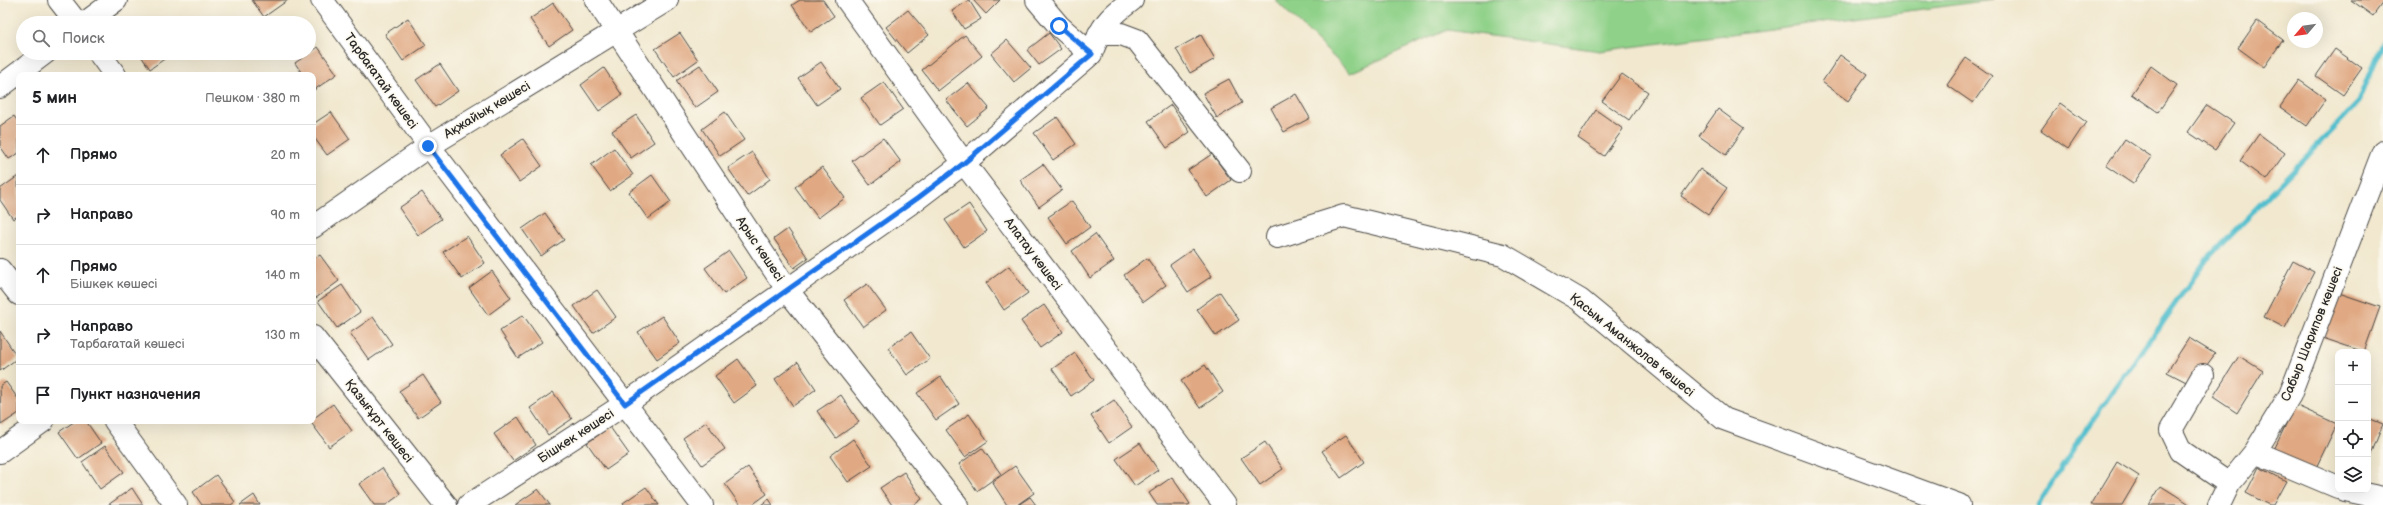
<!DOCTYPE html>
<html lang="ru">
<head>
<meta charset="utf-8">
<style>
  body { margin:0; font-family:"Balsamiq Sans",sans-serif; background:#f6f6f6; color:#202124 }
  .controls { position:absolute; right:12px; bottom:12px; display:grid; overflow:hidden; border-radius:8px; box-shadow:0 4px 16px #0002 }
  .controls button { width:36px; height:36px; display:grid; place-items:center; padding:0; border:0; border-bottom:1px solid #e0e0e0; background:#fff; color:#202124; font:20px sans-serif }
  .compass { position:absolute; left:2287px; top:12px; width:36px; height:36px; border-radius:50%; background:#fff; box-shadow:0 4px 16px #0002; rotate:241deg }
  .stop { position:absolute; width:12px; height:12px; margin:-9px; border:3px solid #1a73e8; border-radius:50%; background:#fff }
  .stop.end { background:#1a73e8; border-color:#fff; box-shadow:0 1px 4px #0008 }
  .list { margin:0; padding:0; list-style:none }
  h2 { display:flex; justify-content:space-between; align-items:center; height:52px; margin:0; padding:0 16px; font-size:17px }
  h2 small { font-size:13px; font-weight:400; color:#757577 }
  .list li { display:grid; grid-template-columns:26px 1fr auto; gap:12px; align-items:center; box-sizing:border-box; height:60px; padding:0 16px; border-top:1px solid #e0e0e0 }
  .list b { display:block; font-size:15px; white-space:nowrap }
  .list p { margin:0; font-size:13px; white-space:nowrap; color:#757577 }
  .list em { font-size:13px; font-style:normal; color:#757577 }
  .icon { flex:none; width:22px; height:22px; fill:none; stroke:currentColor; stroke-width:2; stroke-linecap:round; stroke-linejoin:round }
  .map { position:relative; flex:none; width:2383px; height:505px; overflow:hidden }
  .search { position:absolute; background:#fff; box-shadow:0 4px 16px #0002; left:16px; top:16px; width:300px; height:44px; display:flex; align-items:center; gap:10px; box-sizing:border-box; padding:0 14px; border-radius:22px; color:#757577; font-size:15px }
  .panel { position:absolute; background:#fff; box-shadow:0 4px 16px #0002; left:16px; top:72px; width:300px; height:352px; border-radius:8px }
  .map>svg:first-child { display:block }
</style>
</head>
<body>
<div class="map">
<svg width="2383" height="505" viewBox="0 0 2383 505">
  <rect width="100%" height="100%" fill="#fbf7ec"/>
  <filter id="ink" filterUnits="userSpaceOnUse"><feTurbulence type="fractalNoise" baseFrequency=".025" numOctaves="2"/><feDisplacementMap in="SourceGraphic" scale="8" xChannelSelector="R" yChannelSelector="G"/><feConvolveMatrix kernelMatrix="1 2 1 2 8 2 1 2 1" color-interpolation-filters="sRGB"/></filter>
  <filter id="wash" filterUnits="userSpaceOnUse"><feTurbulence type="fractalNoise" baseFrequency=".012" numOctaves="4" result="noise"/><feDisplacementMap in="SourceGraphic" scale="16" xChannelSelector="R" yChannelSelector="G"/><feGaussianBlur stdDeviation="0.9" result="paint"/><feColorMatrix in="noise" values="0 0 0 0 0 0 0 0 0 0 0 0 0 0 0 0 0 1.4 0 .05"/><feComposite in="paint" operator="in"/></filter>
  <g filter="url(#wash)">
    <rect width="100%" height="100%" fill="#f1e8cf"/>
    <path fill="#8fd189" stroke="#5d7e5a" d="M1275,0H1993L1600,51L1447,30L1350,73Z"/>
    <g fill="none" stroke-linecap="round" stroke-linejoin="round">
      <path stroke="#53bfce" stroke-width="5" d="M2038,505L2086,429L2207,259L2359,102L2383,42"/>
    </g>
    <g id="blocks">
      <path fill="#e0a983" d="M252,0H288L264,17Z
        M800,0H823L834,16L811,32L792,5Z
        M969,0L981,19L964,29L952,11Z
        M973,0H1000L986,14Z
        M2351,0H2383V2L2373,16Z
        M553,3L572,30L549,46L530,19Z
        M908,10L929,35L907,53L886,27Z
        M408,18L426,45L403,61L385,34Z
        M2257,21L2283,40L2264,67L2238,48Z
        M680,33L698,60L674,77L655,49Z
        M1049,33L1061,49L1039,65L1027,50Z
        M965,35L982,56L938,91L922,70Z
        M1201,35L1215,59L1190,73L1176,49Z
        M1007,40L1031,68L1014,82L991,54Z
        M318,47L337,74L314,90L313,75H303L295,63Z
        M2335,49L2362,68L2343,95L2316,76Z
        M139,53H173L150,69Z
        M1840,55L1867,74L1848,101L1822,82Z
        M1966,58L1992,76L1973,103L1947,85Z
        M821,62L840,89L817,105L798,78Z
        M440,64L458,91L435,107L416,80Z
        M700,65L718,92L695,108L676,81Z
        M2151,66L2177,85L2158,112L2132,94Z
        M604,68L622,95L599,111L581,85Z
        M1622,74L1648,92L1629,120L1602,101Z
        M1229,79L1242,103L1217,118L1203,93Z
        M2299,80L2326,99L2307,126L2280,107Z
        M884,82L903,109L880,125L861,98Z
        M968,83L989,108L967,126L946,100Z
        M1296,94L1310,118L1284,132L1271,108Z
        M2060,103L2086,122L2068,149L2041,130Z
        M1171,105L1190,132L1167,148L1148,121Z
        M2207,105L2234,123L2215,150L2188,132Z
        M1718,109L1744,128L1726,155L1699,136Z
        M1596,110L1623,129L1604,156L1578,138Z
        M331,112L350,139L327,155L313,136V124Z
        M725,112L744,140L720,156L702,129Z
        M636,115L654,142L631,158L612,131Z
        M14,116L19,123V153L9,159L0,146V126Z
        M1057,117L1076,144L1053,160L1034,133Z
        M2259,134L2285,153L2266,180L2240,161Z
        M883,138L901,162L870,185L852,161Z
        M523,139L542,166L519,182L500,155Z
        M2125,139L2152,157L2133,184L2106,166Z
        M614,148L633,175L610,191L591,165Z
        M752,152L770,179L747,196L728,168Z
        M1212,154L1231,180L1207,197L1188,170Z
        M1043,164L1062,190L1039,207L1020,180Z
        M822,167L845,198L818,218L795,187Z
        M1700,169L1727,188L1708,215L1681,196Z
        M652,175L671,202L648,219L629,192Z
        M18,176L19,215L13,219L0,200V189Z
        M422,192L441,219L418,235L399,208Z
        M1072,201L1090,227L1067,244L1048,217Z
        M969,204L987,231L964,247L945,220Z
        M545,213L564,240L541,256L522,229Z
        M788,229L808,258L794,268L774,239Z
        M1095,234L1114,261L1090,278L1072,251Z
        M467,236L485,263L462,279L443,252Z
        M1193,249L1212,276L1188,292L1170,265Z
        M729,251L747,278L724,294L705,268Z
        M320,255L339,281L316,298L313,294V259Z
        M1147,258L1166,285L1143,302L1124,275Z
        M2293,261L2314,272L2285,328L2264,317Z
        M1009,266L1028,293L1004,310L986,283Z
        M492,271L511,298L488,315L469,288Z
        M867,284L886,310L863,327L844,300Z
        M342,285L360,312L337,328L318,301Z
        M597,290L616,317L593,333L574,306Z
        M1220,292L1239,320L1216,336L1197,309Z
        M2339,293L2380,307L2364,352L2323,338Z
        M1044,305L1063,332L1040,348L1021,321Z
        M523,315L542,342L518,358L500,331Z
        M662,316L680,343L657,359L638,332Z
        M373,317L392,344L369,360L350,333Z
        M0,331L18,358L0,371Z
        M911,332L930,359L907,375L888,348Z
        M2189,338L2215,354L2192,385L2167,372Z
        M1075,353L1094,380L1071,396L1052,369Z
        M2239,356L2263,371L2237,413L2213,397Z
        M738,359L757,386L734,403L715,376Z
        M798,362L816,389L793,406L775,379Z
        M1205,365L1223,392L1200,408L1181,381Z
        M423,375L441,402L418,418L399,391Z
        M941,377L959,404L936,420L917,393Z
        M6,382L19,400V413L1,425L0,386Z
        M553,392L572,419L548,435L530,408Z
        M841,395L859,422L836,438L817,411Z
        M1114,400L1132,427L1109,443L1091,416Z
        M333,404L352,431L329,447L310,421Z
        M2295,405L2337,424L2314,472L2273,452Z
        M969,414L988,441L965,457L946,430Z
        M518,417L536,445L513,461L494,434Z
        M2368,418L2383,424L2370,457L2368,456Z
        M75,421H86L101,443L78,459L59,432Z
        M706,422L725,449L702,465L683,438Z
        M610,427L629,454L606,470L587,443Z
        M1346,435L1364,462L1341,478L1322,451Z
        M853,439L872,466L848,482L830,456Z
        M1265,442L1283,469L1260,485L1241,458Z
        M1140,443L1158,470L1135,486L1116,459Z
        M105,446L124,472L100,489L82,462Z
        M982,448L1001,474L977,491L959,464Z
        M2117,462L2139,476L2122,505H2091Z
        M1015,466L1034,493L1017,505H1007L992,482Z
        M748,467L767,494L752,505H740L725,484Z
        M2259,467L2286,481L2273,505H2269L2246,493Z
        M382,468L401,494L386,505H374L359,484Z
        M904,472L922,499L914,505H892L880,488Z
        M216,475L235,502L231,505H202L193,492Z
        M1172,477L1190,504L1188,505H1157L1149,493Z
        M2161,486L2191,505H2149Z
        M646,487L659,505H624L623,503Z
        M132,488L143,505H108Z
        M538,489L550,505H515Z
        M254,495L260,505H240Z
        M1030,497L1036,505H1018Z
        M769,499L773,505H761Z"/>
    </g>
  </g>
  <g filter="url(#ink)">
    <use href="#blocks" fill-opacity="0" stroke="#494744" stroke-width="1"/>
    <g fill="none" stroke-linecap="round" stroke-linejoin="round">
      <defs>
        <path id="minor" d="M59,0L77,23
          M322,0L429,146L702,505
          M596,0L788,291L957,505
          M847,0L964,163L1225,505
          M1037,0L1059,26L1091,54
          M85,23L116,0
          M1099,34H1121L1137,40L1240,171
          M99,53L115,75
          M0,87L45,53
          M313,227L429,146L667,0
          M1277,237L1344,216L1503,255L1580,300L1724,419L1959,505
          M0,270L19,294
          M313,337L446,505
          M2203,375L2171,430L2181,451L2229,484
          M115,421L176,505
          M0,452L43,421
          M2255,452L2338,487
          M2345,490L2383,498
          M469,505L625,404L918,198L964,163L1091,54C1102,25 1108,18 1132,0
          M2219,505L2229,484L2255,452L2290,395L2383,152"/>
      </defs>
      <use href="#minor" stroke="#494744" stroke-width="24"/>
      <use href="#minor" stroke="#fff" stroke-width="22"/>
    </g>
  </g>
  <g fill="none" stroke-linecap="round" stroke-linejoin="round" filter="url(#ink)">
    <path stroke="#1a73e8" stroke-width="5" d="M428,146L625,404L918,198L964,163L1092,54L1059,26"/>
  </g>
  <g text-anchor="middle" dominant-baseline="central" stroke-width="3" stroke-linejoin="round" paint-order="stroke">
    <g font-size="13" fill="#2b2b2b" stroke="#fbf7ec">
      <text transform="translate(381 81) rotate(54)">Тарбағатай көшесі</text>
      <text transform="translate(487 110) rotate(-31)">Ақжайық көшесі</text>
      <text transform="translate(760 249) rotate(56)">Арыс көшесі</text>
      <text transform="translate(1033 254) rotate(53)">Алатау көшесі</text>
      <text transform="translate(2312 334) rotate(-68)">Сабыр Шарипов көшесі</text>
      <text transform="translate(1632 345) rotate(39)">Қасым Аманжолов көшесі</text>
      <text transform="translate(379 421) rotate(52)">Қазығұрт көшесі</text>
      <text transform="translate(576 436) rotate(-33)">Бішкек көшесі</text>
    </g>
  </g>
</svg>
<div class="controls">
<button>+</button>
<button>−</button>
<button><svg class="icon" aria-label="locate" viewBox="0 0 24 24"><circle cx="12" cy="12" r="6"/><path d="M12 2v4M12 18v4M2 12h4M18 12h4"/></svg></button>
<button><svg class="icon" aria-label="layers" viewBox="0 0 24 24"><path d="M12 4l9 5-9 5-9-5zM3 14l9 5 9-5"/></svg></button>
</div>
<svg class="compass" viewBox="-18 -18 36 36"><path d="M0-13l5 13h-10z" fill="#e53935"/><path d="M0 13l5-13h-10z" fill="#757577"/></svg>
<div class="stop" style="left:1059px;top:26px"></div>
<div class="stop end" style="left:428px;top:146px"></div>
<div class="search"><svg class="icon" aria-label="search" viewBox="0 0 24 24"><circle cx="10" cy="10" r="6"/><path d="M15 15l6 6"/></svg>Поиск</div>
<section class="panel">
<h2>5 мин<small>Пешком · 380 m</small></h2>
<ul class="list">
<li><svg class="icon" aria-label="ahead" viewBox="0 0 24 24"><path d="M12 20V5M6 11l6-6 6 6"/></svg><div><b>Прямо</b></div><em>20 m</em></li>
<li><svg class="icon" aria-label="right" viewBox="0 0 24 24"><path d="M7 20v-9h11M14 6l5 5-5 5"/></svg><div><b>Направо</b></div><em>90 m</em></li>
<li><svg class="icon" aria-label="ahead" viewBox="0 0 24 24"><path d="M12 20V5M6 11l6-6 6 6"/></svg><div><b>Прямо</b><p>Бішкек көшесі</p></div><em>140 m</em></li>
<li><svg class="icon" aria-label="right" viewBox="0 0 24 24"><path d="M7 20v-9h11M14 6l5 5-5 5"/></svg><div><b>Направо</b><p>Тарбағатай көшесі</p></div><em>130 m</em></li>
<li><svg class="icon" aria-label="arrive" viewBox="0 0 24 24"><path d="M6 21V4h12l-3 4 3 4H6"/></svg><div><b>Пункт назначения</b></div></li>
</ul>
</section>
</div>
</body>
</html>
